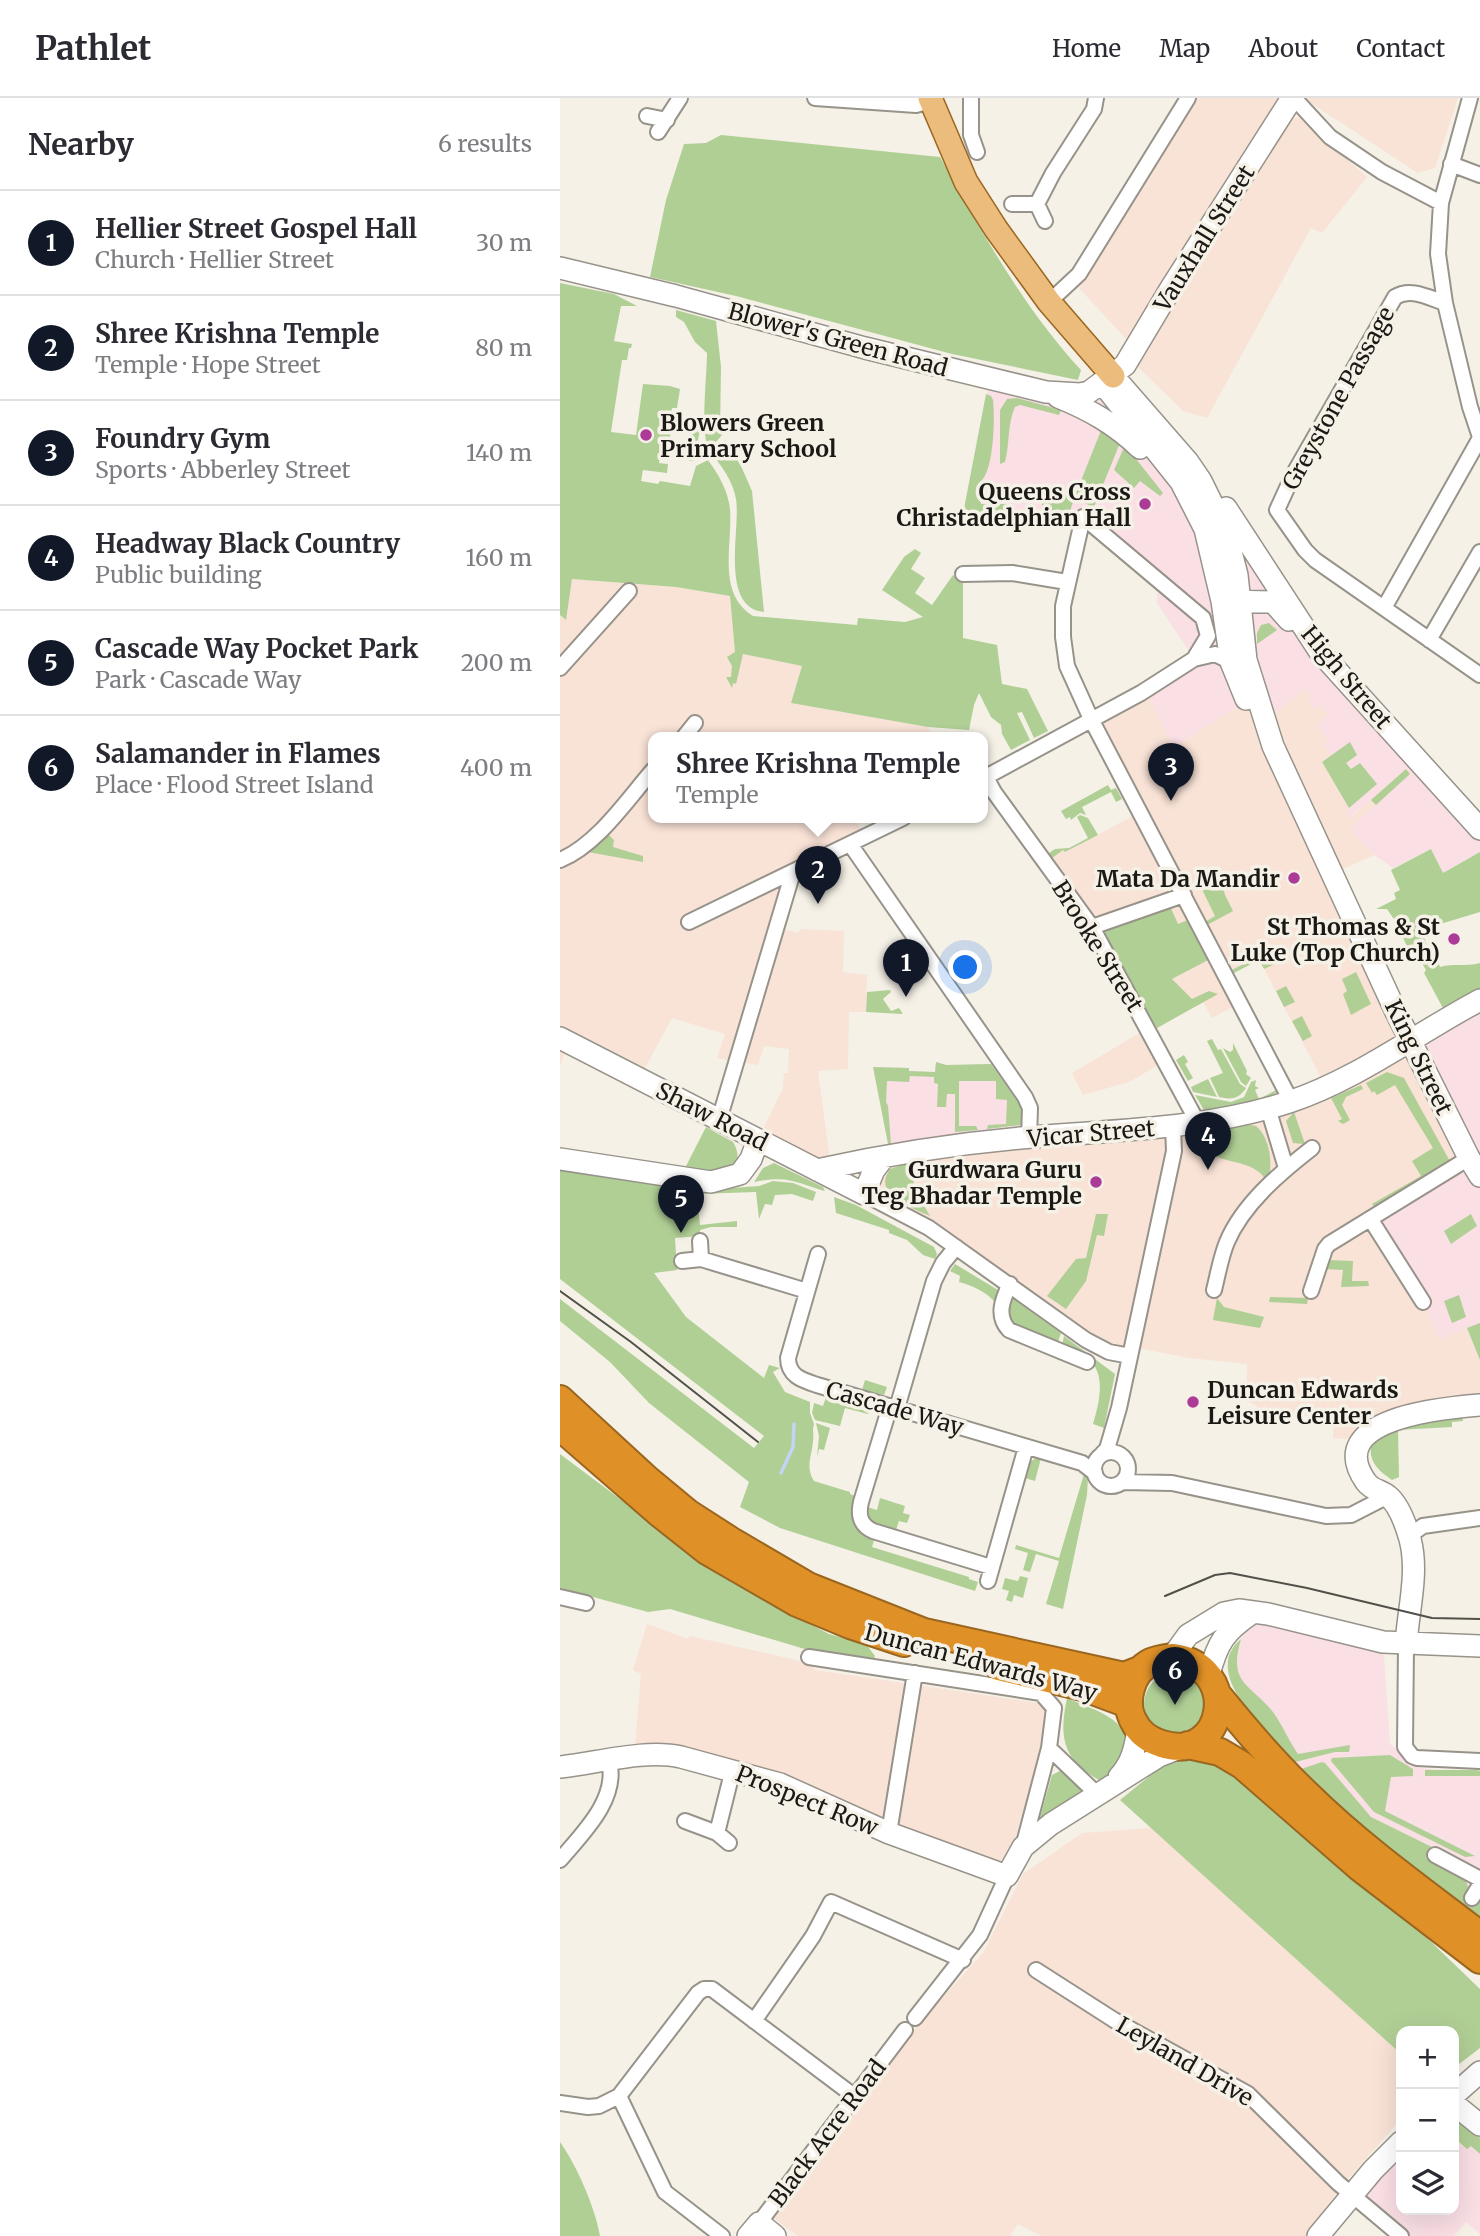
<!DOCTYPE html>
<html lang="en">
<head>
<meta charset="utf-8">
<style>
  body { margin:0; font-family:Merriweather,serif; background:#f7f7f7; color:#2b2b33 }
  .controls { position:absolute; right:21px; bottom:21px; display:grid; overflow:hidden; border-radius:14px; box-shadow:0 7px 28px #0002 }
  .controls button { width:63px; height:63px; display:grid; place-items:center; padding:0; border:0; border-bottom:2px solid #e1e1e2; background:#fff; color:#2b2b33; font:35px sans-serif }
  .you { position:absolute; left:406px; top:870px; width:24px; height:24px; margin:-18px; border:5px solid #fff; border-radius:50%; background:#1a73e8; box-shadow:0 0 0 10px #1a73e833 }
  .badge { display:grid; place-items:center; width:46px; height:46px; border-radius:50%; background:#111827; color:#fff; font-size:23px; font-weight:700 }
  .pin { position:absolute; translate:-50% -58px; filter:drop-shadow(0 2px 4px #0008) }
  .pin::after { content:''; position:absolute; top:37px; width:24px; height:21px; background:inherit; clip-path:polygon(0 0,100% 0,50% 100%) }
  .popup { position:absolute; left:88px; top:634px; width:340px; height:91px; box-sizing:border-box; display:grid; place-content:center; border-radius:14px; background:#fff; filter:drop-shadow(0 2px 5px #0005); font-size:23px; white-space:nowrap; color:#7c7c81 }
  .popup b { font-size:26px; color:#2b2b33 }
  .popup::after { content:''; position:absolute; left:50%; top:100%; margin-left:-14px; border:14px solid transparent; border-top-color:#fff }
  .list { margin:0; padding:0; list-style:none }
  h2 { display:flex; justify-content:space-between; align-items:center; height:91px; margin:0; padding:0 28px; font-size:30px }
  h2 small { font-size:23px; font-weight:400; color:#7c7c81 }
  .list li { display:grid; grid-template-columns:46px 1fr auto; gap:21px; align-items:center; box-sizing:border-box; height:105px; padding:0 28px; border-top:2px solid #e1e1e2 }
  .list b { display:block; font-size:26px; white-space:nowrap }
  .list p { margin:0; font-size:23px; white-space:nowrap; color:#7c7c81 }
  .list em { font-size:23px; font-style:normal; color:#7c7c81 }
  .icon { flex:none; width:38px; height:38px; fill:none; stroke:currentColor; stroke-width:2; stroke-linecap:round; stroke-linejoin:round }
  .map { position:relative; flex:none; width:920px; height:2138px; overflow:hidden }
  header { display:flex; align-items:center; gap:42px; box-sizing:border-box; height:98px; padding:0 35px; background:#fff; border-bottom:2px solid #e1e1e2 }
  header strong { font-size:33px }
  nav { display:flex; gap:38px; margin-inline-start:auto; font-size:24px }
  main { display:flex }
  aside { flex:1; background:#fff }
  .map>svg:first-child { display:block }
</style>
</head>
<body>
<header>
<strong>Pathlet</strong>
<nav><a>Home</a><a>Map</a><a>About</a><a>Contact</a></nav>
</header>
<main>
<aside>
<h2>Nearby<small>6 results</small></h2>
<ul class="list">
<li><span class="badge">1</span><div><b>Hellier Street Gospel Hall</b><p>Church · Hellier Street</p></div><em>30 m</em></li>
<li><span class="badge">2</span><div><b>Shree Krishna Temple</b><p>Temple · Hope Street</p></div><em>80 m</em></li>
<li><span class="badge">3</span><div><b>Foundry Gym</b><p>Sports · Abberley Street</p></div><em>140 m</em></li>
<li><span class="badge">4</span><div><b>Headway Black Country</b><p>Public building</p></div><em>160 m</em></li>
<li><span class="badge">5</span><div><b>Cascade Way Pocket Park</b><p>Park · Cascade Way</p></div><em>200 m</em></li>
<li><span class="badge">6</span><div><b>Salamander in Flames</b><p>Place · Flood Street Island</p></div><em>400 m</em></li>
</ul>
</aside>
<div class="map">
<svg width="920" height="2138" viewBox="0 0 920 2138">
  <rect width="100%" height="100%" fill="#f5f1e7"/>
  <path fill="#fadfe5" d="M430,281L486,294L548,282L760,554L920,731V754L883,775L871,751L833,770L814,757L799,742L791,729L815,707L811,702L789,720L784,715L764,647L769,643L757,627L754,611L749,604L751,600L703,624L673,611L614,650L585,592L634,561L597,505V496L605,488L522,419L509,416H403Z
    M920,902V1262L907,1230L880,1241L863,1204L811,1122L850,944Z
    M376,964L386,967L442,966L465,999L469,1040L331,1057L313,969L349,970V973L375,974Z
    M692,1515L823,1544L830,1646L859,1670L920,1676V1826L738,1672L735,1664L678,1599L669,1579L668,1558L681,1541Z
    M894,2018L920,2039V2136L906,2124L894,2138H841L805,2097L841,2059V2112H894Z"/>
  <path fill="#f9e2d6" d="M636,0H723L567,242L519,190Z
    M743,0H898L875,70L858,75Z
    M739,19L807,79L762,135L751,130L647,320L623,313L572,263L727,23Z
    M12,481L116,489L170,498L175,554L242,568L231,605L368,629L371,635L362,640H93V720H295L305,739L233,774L217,829L238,835L240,831L284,833L283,874L307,877L306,914H289L288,971L258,973L271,1069L198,1042L223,990L224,975H228L229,951L204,948L198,967L157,960L165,936L112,920L79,981L5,954L0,968V517L5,522Z
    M745,591L752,599L749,604L754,611L760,607L768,617L757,627L769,643L764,647L771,657L762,664L789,710L785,715L790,720L811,702L816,707L791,729L799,742L814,757L772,776L909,1060L811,1122L863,1204L880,1241L907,1230L920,1262V1307L805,1338L785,1341L773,1340L774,1319L728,1317L724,1324L681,1299L687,1289V1266L629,1260L573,1249L549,1254L450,1186L304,1096L324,1059L613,1029L766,989L699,861L666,878L680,905L652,920L643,904L590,934L605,963L569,984L523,997L512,975L588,930L485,765L503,751L506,754L580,714L531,621L585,592L614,650L673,611L693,602L703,624Z
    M87,1526L128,1541L130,1538L232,1561L253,1568L255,1572L478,1605L485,1611L478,1664L450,1757L440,1763L336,1727L218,1678L119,1647L75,1649L81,1576L73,1572Z
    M592,1730L841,1956V2021L779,2091L748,2138H482L458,2126L450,2138H238L212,2119L358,1927L423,1855L463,1776L522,1735Z"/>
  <path fill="#b0cf95" d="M161,37L380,59C421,133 463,209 521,272L518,282L392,256L176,198L90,179L106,102L124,46L146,45Z
    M0,185L54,196L77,208H61L54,243L72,246L71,250H69L67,262H62L51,334L76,337L83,286L110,288L120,291L117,310H112L108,332L111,333L109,344H106L104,361L100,360L99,365L108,366L107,375L83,372L81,383L98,386L100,383L130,388L136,368L148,362C159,377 168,393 170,411C173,447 156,495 193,518L297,527L298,520L345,524L363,519L322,492L344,459L355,451L361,455L351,471L365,480L355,495L372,507L393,477L403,485V540L437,547L442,586L467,591L488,633L474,640L462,614L457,615L470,642L451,652L442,636L441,627L431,619L419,595L414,607L409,632L368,629L231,605L242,568L183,556L176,586L173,585L172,590L166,579H171L172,568L167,559L175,554L170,498L116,489L12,481L6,522L0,517Z
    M116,212L156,223L161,269L160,334L162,337L149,352C140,336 147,277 147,255L135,244L124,224L116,219Z
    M426,296L431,298L433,302C435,320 434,374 420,384L421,406H447V416H403Z
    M457,300L501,312L499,317L460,307L455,309C447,327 450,345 445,364L440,366V312L447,301Z
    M542,330L560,345L534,409L514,401L509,416H482V405L500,395L514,400Z
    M133,332L140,333L138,341L144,356L133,363H129Z
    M165,342L181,368L192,393L204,514C159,510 181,430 176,401C173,384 163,370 153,357Z
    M565,347L603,395L600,398L580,383L574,390L554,372Z
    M709,525L717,532L697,546V535L701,527Z
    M790,644L797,657L786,665L791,671L800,665L817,686L789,710L762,664Z
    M846,671L850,676L816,707L811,702Z
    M548,687L551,692L556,690L562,701L556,704L551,694L522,709L526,717L520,715L511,722L510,719L506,721L501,713Z
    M85,694L49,737L54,742L53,749L83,758V764L28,754Z
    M520,717L528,720L538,737L505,754L503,752L492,760L489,755L495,751L509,750L528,740L517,719Z
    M871,751L883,775L920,754V814L867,830L863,835L867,848L873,851L880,869C894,865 905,869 920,865V892L884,912L864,875L866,872L855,853L850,855L836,824L827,811H816L836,801L834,795L840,792L831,772Z
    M648,770L651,774L658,771L665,797L673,813L647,827L645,824L655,818L635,777Z
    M610,808L618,826L630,821L650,861L612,881L632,901L649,893L658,896L597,930L541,832Z
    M709,853L715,866L704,871L699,862L672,876V872Z
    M796,874L811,906L791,917L783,896L787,893L782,881Z
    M726,888L735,904L724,909L716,893Z
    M330,892L331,894L323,901L331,913L339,910L343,916L306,914L307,894Z
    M742,918L752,938L743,943L732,923Z
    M652,941L658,952L661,951L680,986L686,990C679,1001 671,1002 659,999L650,980L663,975L647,943Z
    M673,945L687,973L686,976L691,980L686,988L681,984L663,950L670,954L673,952Z
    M624,957L628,964L625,966L633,980L628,983L616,962Z
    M376,964L386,967L431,966L461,1008V1027L427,1031L428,1027L446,1026L447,1002L436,1001V983H399V1028H416L418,1032L395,1034V996H387L386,1009H377L378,986L374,985V979L350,978L349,984L327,983L326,1004L328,1008L331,1046H328L313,969L349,970V973L375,974Z
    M827,974L844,980L892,1067L817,1112L812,1106L861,1078L852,1063L873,1050L835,987L817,997L814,993L812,995L806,985Z
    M648,981L657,999L633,994L631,989Z
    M696,982L695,988L699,990L695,992L699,1001L718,991V994L699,1003L644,1012L635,997L671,1004L684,999L691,984Z
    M801,987L803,991L786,999L782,1007L790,1022L783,1026L778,1023L782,1021L771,1000Z
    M734,1014L745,1046L733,1045L726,1023Z
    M685,1026L696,1028C710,1039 714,1068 707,1084C693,1055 645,1072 637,1037Z
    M146,1029L173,1044C193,1078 141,1073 124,1072Z
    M354,1063L358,1064L360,1071L354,1082L353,1088L370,1118C353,1110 311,1097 330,1071Z
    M214,1065L263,1089L265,1093C234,1084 228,1077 194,1084L203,1070Z
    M0,1071L158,1091L199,1088L213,1083L233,1085L256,1094L253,1103L232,1096L215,1097L212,1107L205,1106L199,1121L196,1094L137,1096L140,1127L177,1123V1129H151L140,1132V1138L115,1140L117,1172L94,1175L126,1219L204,1280L209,1267L220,1270L213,1274L225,1294L250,1304V1315L254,1326C252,1332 254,1337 253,1343C252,1358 245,1369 254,1383L290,1394V1396L295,1398L293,1416L315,1439L312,1449L409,1479V1481L418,1484L415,1493L220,1430L180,1409L189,1384L89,1305L50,1264L0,1223V1201L194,1350L204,1338L0,1181Z
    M274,1099L296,1107L374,1149L377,1156L375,1161L363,1157L347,1142L329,1135V1132L276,1115Z
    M536,1116H548L544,1138L537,1137L526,1183L506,1211L487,1198L516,1161L526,1160Z
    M911,1116L917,1128L891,1146L884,1133Z
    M767,1162L793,1163L792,1183H808L809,1188L781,1189L783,1172L764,1171Z
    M395,1166L438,1192L435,1204C425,1193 413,1188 399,1184L400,1178L390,1173Z
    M899,1197L906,1219L892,1225L884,1203Z
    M450,1198L501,1235L497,1247L455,1231L445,1212Z
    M710,1199L748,1200L747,1206L709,1204Z
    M657,1200L664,1209L704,1219L700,1230L653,1222Z
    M920,1225V1262L907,1230Z
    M504,1238L555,1276L544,1330L533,1326C538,1309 546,1280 532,1265C525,1258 512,1253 502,1248Z
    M305,1282L327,1289L324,1297L302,1292Z
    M266,1299L277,1302L276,1304L309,1314L308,1316L285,1310L280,1328L255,1322L252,1315L254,1305L263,1308Z
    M902,1314L903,1323L892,1324V1329L838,1332L839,1379L832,1382C815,1371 805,1359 814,1338Z
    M256,1325L270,1330L264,1352L259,1351L257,1359L259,1338Z
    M0,1356L171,1484L269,1536L306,1546L315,1558L313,1562L261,1552H248L110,1511L88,1514L0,1490Z
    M476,1360H481L475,1383L465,1380L470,1364Z
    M524,1376L528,1378L527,1397L503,1511L486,1506L499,1463L476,1456L470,1474L463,1472L468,1455L455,1451L456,1447L499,1460Z
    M320,1400L345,1408L343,1415L350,1417L347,1425L339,1423L336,1432L310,1423L307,1409L317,1412Z
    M460,1478L468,1480L463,1500L454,1497L452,1504L446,1502L449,1493L442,1491L445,1480L458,1483Z
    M681,1541C668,1586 689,1585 713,1614C723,1628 729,1643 738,1656L790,1647L789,1654H775L735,1664C711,1637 638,1576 681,1541Z
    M584 1606a31 31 0 1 1 62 0a31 31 0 1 1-62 0Z
    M507,1600C528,1610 571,1620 566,1650C565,1660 556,1671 551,1680L539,1682C502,1661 499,1639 507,1600Z
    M830,1657L853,1671V1678L831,1679L825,1713L915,1758L905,1759L814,1714L771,1663L772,1660Z
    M637,1659L668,1671L864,1837L920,1891V1950L894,1970V1933H841V1956L560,1702L602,1668Z
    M762,1664L765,1665L811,1719L872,1749L866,1760L905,1781L909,1791L905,1804L913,1808L920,1800V1826L763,1698L738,1672Z
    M502,1672C512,1678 521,1686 522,1699L479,1723L492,1677Z
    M865,1672H918L920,1673V1678H865Z
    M894,2021L920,2040V2056L911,2048L907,2051L899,2044L894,2049Z
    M0,2044C17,2068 35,2109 40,2138H0Z"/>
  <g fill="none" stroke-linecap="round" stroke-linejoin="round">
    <path stroke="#c1d5f6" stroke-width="3.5" d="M221,1375L233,1349L234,1326"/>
    <defs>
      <path id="street" d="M255,0L356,7L371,3
        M411,0V37L417,54
        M734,0L770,39L822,74L881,105
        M910,0L881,105L878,156L885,205L910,309L920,339
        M87,18L107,22
        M98,34L120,0
        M891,66L920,77
        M452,106H477L485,123
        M477,106L493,75L534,11L536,0
        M489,204L519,176L628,0
        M885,205C869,200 851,189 835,199L733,377L717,412L745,452L755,462L920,577
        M403,476L452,475L507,484
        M824,510L920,340
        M869,542L920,454
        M634,561L648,538L643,520L523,419L503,508V539L507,568L531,621L731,1003
        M0,570L69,493
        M123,640L135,625
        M426,679L434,694L532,829L638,1025
        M422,681L581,595L634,561L655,556L671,564
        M290,746L465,999L470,1010L469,1040
        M0,762C37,747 67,702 93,672
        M129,824L343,720
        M532,829L624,797
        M708,1010L726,1070
        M159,1022L233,774
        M304,1096L369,1130L526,1242L549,1254L570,1258
        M811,1122L863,1204
        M258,1156L228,1260C228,1278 242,1282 257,1287L522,1365L535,1375
        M141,1161L247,1193
        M122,1163L141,1161L140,1143
        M450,1186C442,1202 436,1218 449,1232L527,1264
        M654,1192C658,1176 661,1158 667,1144C683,1106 720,1075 752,1050
        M751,1193L765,1151L769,1146L909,1060
        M330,1308L301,1404C298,1417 300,1427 313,1433L431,1469
        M337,1310L374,1183L383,1165L396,1149
        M534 1371a17 17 0 1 1 34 0a17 17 0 1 1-34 0Z
        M542,1356L547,1351L559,1310L614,1053L613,1029
        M563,1384L612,1385L766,1418L791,1417L828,1398
        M849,1438L863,1428L920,1420
        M428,1483L466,1349
        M0,1499L26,1505
        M846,1547L845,1649L852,1658L857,1660L920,1663
        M249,1559L481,1595L494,1610L489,1650L463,1749
        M489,1650L538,1697
        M125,1723L157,1735L169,1745
        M157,1735L173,1671
        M329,1735L355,1575
        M875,1757L920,1781
        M0,1762C22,1736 59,1701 49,1663
        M912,1800L920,1787
        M476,1872L554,1922L688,1996L778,2085L841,2138
        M355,1920L420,1837L447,1778
        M194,1923L253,1838L271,1804L403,1862
        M59,1998L105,2094L162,2138
        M0,2005L28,2009L39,2008L59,1998L138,1895L144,1891H152L294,1998
        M199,2125L345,1932"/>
      <path id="secondary" d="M0,170L116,198L305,250L486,294L520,296L529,294L565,267L611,190L732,0
        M553,278L628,364L641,383L666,434L677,477L686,562L713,648L836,914L909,1060L920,1078
        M543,286L621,384L645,431L662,503L671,564L686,601
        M498,299C530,312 555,326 580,350
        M666,410L760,554L920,731
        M668,503L713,504L729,522
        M0,940L304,1096L314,1072L324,1059
        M0,1061L151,1084L180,1076L191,1061L198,1042
        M257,1072C328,1056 399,1045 472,1039C558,1032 646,1031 729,1004C798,981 856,936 920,902
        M846,1547C848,1512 859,1475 850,1441C846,1427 839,1407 828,1398C821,1392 813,1393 806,1384C761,1320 884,1310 920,1307
        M612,1559L628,1537L664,1515L679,1512L708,1516L823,1544L920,1548
        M649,1577C657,1545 665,1533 692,1515
        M0,1669C38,1665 85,1651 121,1659L220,1686L329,1735L447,1778L463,1749L491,1726L599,1658L620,1650
        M559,1679C572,1665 575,1650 578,1632
        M894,1997L920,1974
        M894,2006L920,2027
        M188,2138L199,2125L215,2138
        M758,2138L813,2072L841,2044"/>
      <path id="primary" d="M370,0L406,84L436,131L489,204L553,278"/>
      <path id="highway" d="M0,1301L87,1381L128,1415L173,1444L248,1488L364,1534L564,1578L582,1571
        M0,1329L99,1415L147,1453L237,1505L290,1527L344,1545
        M612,1559C683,1568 665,1666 602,1646C589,1642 580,1636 574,1624C563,1605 571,1574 591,1564C597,1561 606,1560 612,1559Z
        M439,1569L522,1589L568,1606
        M657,1596C686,1632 716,1667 750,1699C802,1750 863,1793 920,1837
        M628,1647L660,1654L682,1667L799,1769L920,1862"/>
    </defs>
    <use href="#street" stroke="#97938a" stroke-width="18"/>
    <use href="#secondary" stroke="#97938a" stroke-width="24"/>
    <use href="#primary" stroke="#9a6620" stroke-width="26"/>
    <use href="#highway" stroke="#9a6620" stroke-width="30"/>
    <use href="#street" stroke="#fff" stroke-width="14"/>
    <use href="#secondary" stroke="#fff" stroke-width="21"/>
    <use href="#primary" stroke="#ecbc7d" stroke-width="23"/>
    <use href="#highway" stroke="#df9026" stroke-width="26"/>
    <path stroke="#52504b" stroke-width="2" d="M0,1193L71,1244L198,1344
      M605,1498L655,1477L670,1475L747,1490L872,1520L920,1521"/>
  </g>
  <g fill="#ac3b97" stroke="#f5f1e7" stroke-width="2.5">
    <circle cx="86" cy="337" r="7"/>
    <circle cx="585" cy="406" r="7"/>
    <circle cx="734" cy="780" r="7"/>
    <circle cx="894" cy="841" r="7"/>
    <circle cx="536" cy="1084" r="7"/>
    <circle cx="633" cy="1304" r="7"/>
  </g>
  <g text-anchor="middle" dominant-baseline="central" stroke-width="7" stroke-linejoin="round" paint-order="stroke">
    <g font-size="23" fill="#1a1915" stroke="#f5f1e7">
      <text transform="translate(644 140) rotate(-58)">Vauxhall Street</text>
      <text transform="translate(278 241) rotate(15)">Blower's Green Road</text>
      <text transform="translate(778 300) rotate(-61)">Greystone Passage</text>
      <text transform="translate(787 579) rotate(50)">High Street</text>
      <text transform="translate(538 848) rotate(58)">Brooke Street</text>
      <text transform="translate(859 959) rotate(64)">King Street</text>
      <text transform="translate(152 1018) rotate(27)">Shaw Road</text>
      <text transform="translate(531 1035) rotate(-5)">Vicar Street</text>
      <text transform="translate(335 1310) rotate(16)">Cascade Way</text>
      <text transform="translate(421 1564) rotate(15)">Duncan Edwards Way</text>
      <text transform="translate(247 1702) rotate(22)">Prospect Row</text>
      <text transform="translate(625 1963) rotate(30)">Leyland Drive</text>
      <text transform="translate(267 2035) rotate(-53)">Black Acre Road</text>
    </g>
    <g font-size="23" font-weight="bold" fill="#1a1915" stroke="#f5f1e7" text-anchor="end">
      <text x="100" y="324" text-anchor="start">Blowers Green<tspan x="100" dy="26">Primary School</tspan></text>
      <text x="571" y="393">Queens Cross<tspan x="571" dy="26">Christadelphian Hall</tspan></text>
      <text x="720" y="780">Mata Da Mandir</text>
      <text x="880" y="828">St Thomas &amp; St<tspan x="880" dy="26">Luke (Top Church)</tspan></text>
      <text x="522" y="1071">Gurdwara Guru<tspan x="522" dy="26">Teg Bhadar Temple</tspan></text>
      <text x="647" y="1291" text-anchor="start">Duncan Edwards<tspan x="647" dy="26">Leisure Center</tspan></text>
    </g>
  </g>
</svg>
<div class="controls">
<button>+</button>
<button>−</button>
<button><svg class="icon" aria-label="layers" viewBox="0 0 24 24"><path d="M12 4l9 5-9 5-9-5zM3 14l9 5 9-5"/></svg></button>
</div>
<div class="you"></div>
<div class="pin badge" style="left:346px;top:899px">1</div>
<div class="pin badge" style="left:258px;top:806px">2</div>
<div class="popup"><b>Shree Krishna Temple</b>Temple</div>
<div class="pin badge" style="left:611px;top:703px">3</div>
<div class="pin badge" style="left:648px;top:1072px">4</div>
<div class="pin badge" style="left:121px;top:1135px">5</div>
<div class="pin badge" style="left:615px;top:1607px">6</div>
</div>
</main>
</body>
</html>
